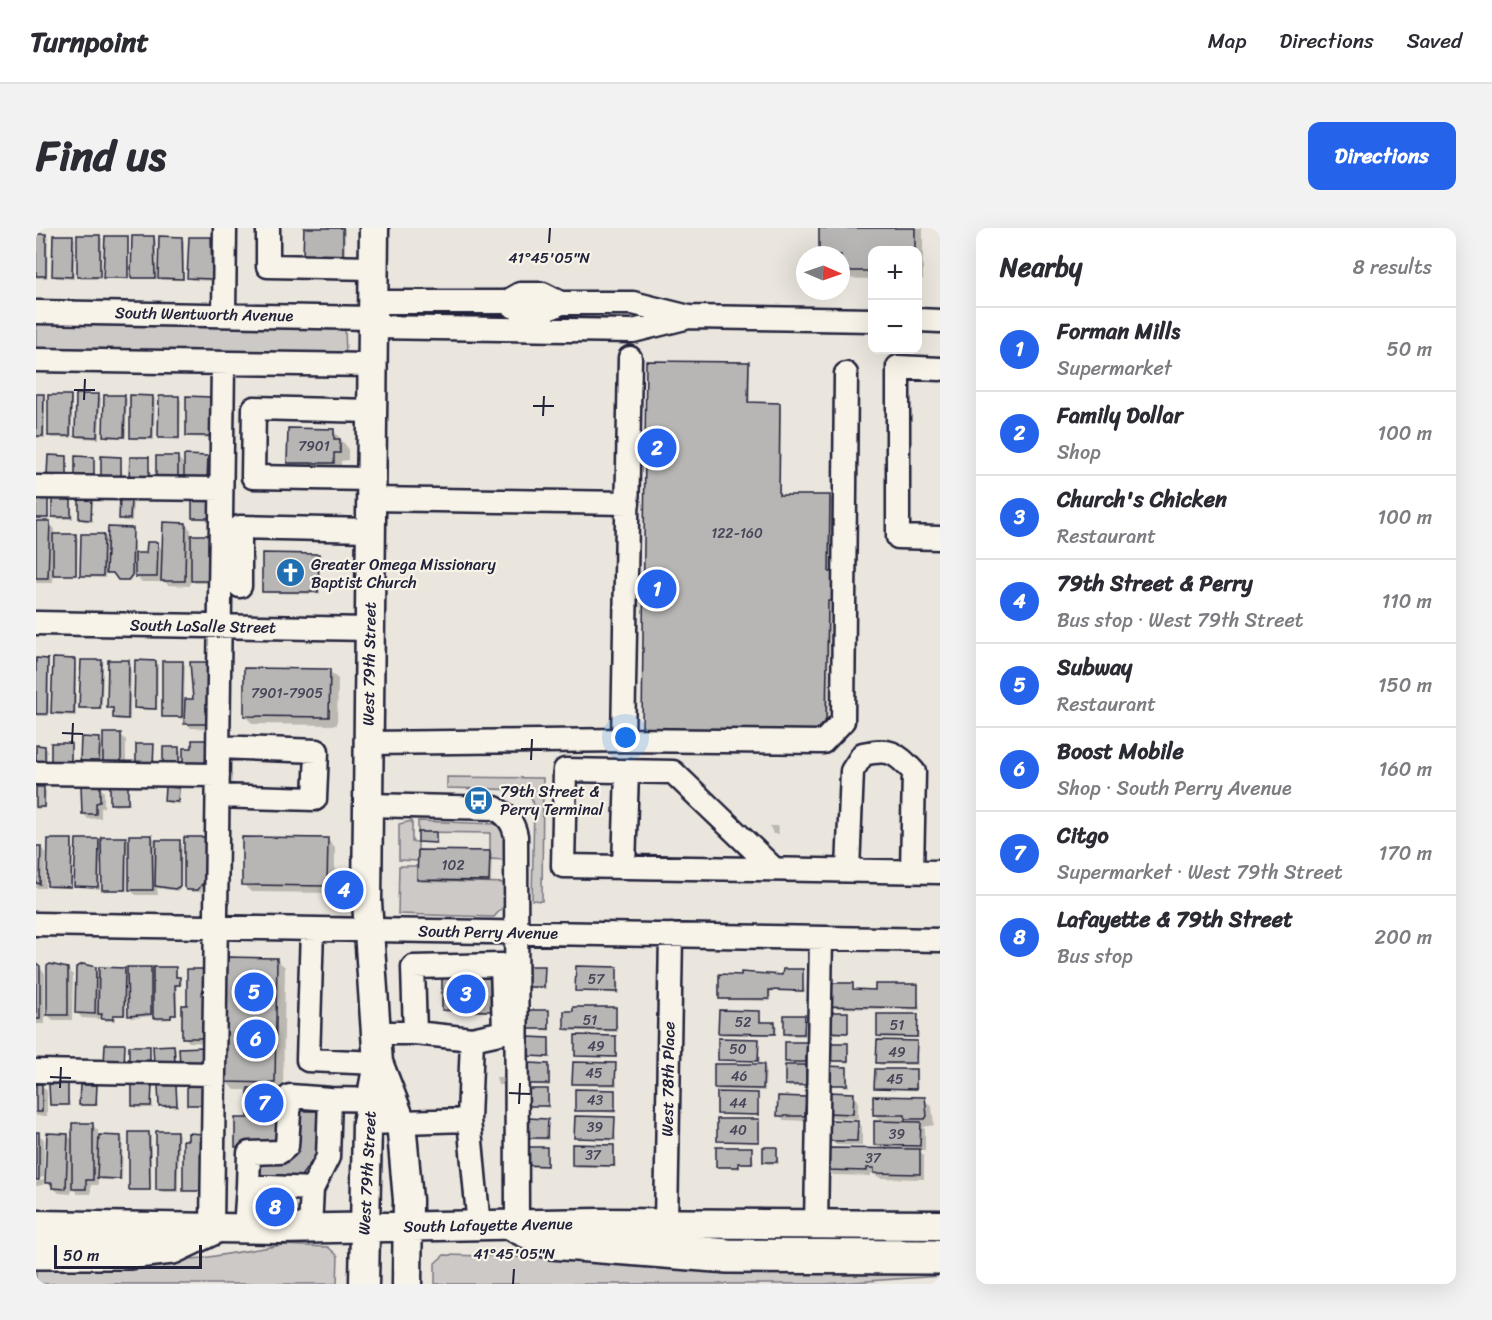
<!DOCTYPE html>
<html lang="en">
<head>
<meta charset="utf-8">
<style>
  body { margin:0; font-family:Sriracha,sans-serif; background:#f2f2f3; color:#2b2b33 }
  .controls { position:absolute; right:18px; top:18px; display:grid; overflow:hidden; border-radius:12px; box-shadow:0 6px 24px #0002 }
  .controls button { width:54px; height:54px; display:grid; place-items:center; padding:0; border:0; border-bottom:2px solid #e1e1e2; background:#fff; color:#2b2b33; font:30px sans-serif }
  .compass { position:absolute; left:760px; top:18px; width:54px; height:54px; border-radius:50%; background:#fff; box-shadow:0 6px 24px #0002; rotate:92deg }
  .scale { position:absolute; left:18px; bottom:15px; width:148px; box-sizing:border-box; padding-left:6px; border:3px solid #22223b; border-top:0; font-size:16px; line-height:21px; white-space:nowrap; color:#22223b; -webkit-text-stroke:4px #f7f3e8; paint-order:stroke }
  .you { position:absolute; left:590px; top:510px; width:21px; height:21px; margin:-15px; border:4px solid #fff; border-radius:50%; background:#1a73e8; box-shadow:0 0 0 9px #1a73e833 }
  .badge { display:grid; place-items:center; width:39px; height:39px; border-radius:50%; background:#2563eb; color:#fff; font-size:20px; font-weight:700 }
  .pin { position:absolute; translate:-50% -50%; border:3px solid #fff; box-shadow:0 2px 6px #0006 }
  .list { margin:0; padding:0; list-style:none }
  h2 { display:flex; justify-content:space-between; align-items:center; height:78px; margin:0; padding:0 24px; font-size:26px }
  h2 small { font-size:20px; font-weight:400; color:#7c7c81 }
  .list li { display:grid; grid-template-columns:39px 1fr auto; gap:18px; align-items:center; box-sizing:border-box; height:84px; padding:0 24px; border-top:2px solid #e1e1e2 }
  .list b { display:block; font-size:22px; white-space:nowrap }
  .list p { margin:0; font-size:20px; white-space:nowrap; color:#7c7c81 }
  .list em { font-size:20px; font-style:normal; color:#7c7c81 }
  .map { position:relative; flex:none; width:904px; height:1056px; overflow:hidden; border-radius:12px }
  header { display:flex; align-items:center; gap:36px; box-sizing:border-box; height:84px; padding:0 30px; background:#fff; border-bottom:2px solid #e1e1e2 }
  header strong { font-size:28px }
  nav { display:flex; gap:33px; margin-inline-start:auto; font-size:21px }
  .intro { display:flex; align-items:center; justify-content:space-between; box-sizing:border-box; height:144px; padding:0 36px }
  h1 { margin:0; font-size:42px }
  .button { padding:15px 27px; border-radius:12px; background:#2563eb; color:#fff; font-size:21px; font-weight:700 }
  main { display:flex; gap:36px; padding:0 36px }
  aside { flex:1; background:#fff; border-radius:12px; box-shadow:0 6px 24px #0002 }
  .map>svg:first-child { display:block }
</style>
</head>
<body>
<header>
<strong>Turnpoint</strong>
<nav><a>Map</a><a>Directions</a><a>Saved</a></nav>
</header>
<div class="intro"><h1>Find us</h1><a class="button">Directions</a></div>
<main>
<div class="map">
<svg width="904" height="1056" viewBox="0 0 904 1056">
  <rect width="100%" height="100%" fill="#eae6de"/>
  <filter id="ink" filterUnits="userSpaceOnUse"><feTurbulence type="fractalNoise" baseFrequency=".0167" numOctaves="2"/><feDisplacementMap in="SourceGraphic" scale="12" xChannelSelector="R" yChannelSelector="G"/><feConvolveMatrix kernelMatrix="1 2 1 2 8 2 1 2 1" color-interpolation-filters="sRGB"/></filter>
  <g filter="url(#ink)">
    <path fill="#cdc9c6" stroke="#787680" stroke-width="1.5" d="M0,94L309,99L310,127L0,122Z
      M411,549L507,550L506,673L496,672L498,578L494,567L486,562L411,560Z
      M376,593V614H382V633L363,632V596Z
      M382,593L460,596L470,607V632L454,631V605L382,604Z
      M363,638H381L382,652L469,655L468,678L458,689L362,686Z
      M246,1017L292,1019L302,1028L301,1056H0V1035L88,1036L167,1030Z
      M408,1027L904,1039V1048L788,1056H399V1035Z"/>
    <path fill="#0003" d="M269,0H309V33L271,29L269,27Z
      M785,0H887V51H882V22H836V51L805,50V27H784Z
      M0,7L12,10L11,50H0Z
      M37,9L39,11L38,51L20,50L18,48Z
      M64,9L66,11L65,51H45L42,48Z
      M118,9L120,12L121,51H98L93,47V52L68,49L91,10L93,12V45H96Z
      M145,10L148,13V52H126L124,50Z
      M175,11L177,13L178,53L155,52L152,50Z
      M712,136L714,138V176L745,179L744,268L793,269L796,271L795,345L798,347V375H794L792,494L782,505L610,503Z
      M0,167L9,170V210H0Z
      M34,168L36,170V210H16L13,208Z
      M62,168L65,170L63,211L43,210L41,208Z
      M88,169L91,171L90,210H71L69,208Z
      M117,169L119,171L118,212L97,211L95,209Z
      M142,170L145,172L144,212L126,211L124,209Z
      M174,170L176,172V210L154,209L151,207Z
      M297,202L312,220V232L305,233V243L261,242L253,234Z
      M30,229L32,250H15Z
      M171,229L176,235V257H155L147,249V256H126L142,230L149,237Z
      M58,230L59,252H42Z
      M85,230L87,252H69Z
      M112,231L115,252H97Z
      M35,269L37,291H19L17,288Z
      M55,270L57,294L47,293L44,291Z
      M11,271L13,291H3L1,289Z
      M94,271L97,273L96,293H87L84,290Z
      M174,274L176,292L159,291L157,289Z
      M0,294L13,295L18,300V307L42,310L41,346H17V355H0Z
      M150,297L155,302V309L176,308L178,355H159L154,350V358L132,357L126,351V354H106L98,346L94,353H85L80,346H74L69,341V350L47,349L68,308L73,313L96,301L98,326H112L121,316L127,322Z
      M282,328L284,330V366L229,365L227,363Z
      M0,432L13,435V488H0Z
      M38,432L40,435V488L19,487L17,485Z
      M93,433L95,436L94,492H81L79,482L72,480Z
      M65,434L67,436L66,482L47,481L45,479Z
      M120,434L122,437L121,482H102L100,480Z
      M146,435L149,437L148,472L158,473L155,435L180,501L155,500L150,495V491L127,489Z
      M293,443L302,451L301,497L217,496L209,488Z
      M85,507L90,512V542L51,538L46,533L63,511L68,516Z
      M34,516L36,538L19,539Z
      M117,518L119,539H104Z
      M0,519L11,521V538Z
      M129,520L145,523V539Z
      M63,558L68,564V579L65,580V590L52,591L47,585Z
      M91,558L94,577L78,578L76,576Z
      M0,560L10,563L9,580L0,581Z
      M142,561L144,576L132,575L129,573Z
      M734,598H741L743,606H737Z
      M400,606L402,616L383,613Z
      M116,608L121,613L146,616L145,660L142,663L121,660L122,667H100L94,662V627H91V663L67,661V637H64V661L40,658L62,613L67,617L89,610L94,615Z
      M150,610L175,657H168L165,664H155L149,658Z
      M291,611L299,620V665L215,664L207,656Z
      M35,613L37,615L36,660H14L12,657Z
      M0,620H5L10,625L9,660H0Z
      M454,625L456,627L455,655L385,654L383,651Z
      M240,731L249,739L247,862H243L251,870L209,927L200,918L213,892L214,862H199L190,854Z
      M0,736L9,745V796H0Z
      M508,740L510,761L493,760L490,758Z
      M581,740L583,766L541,762Z
      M31,741L37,747L36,792H17L11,786Z
      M59,741L64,746L88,741L93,746L114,741L119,745L139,741L142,751L146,753L145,758H141V788H136V791L121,792L118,788L95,790L93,776H90V788H79V793H69L64,788V791L46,790L41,785Z
      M153,743L176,787L171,815L153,814L148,809L153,779Z
      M766,743L769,764L735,763L734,773L687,772L685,770Z
      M454,751L457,753L456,784H410L407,781Z
      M816,757L818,763H841L881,758L884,782L795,780L792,778Z
      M579,781L582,804L531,803L529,801Z
      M513,784L514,803L493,800Z
      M723,784L726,795L741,798L740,807H686L684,805Z
      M811,785L813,806H796L794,804Z
      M881,788L883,810H844L842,807Z
      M768,789L770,808H752L749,806Z
      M579,809L581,830L541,828Z
      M513,811L515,830L493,828Z
      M722,812L724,834L683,831Z
      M880,814L882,837H844L842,835Z
      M770,816L772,836H753L751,833Z
      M812,817L813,835L792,833Z
      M88,818L90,839L70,837Z
      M137,818L140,820V837L119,819Z
      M579,836L581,858L540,857L538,855Z
      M513,837L514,858L496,857L494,855Z
      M727,838L730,840L729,863L682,862L680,860Z
      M769,839L771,859H753L750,856Z
      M811,840L813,859L792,856Z
      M880,843L882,862L840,859Z
      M460,849H470L472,857H462Z
      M0,858H6L11,863V888H0Z
      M31,858L34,878H18L15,876Z
      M60,858L62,878H47L45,876Z
      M115,858L117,880H100L98,878Z
      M140,859L142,879H127L124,877Z
      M170,862V879L152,876Z
      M512,862L514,880L493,877Z
      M578,864L580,885L540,882Z
      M721,866L723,888L682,885Z
      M817,867L822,872V891L798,890L792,885Z
      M769,870L774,876V893L748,892L743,887Z
      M888,871L896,879L898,897L887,899L889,901V922H883L888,928V951L845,950L835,945V948L797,947L792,941L845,922L840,917L847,895L838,886Z
      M578,890L580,913L540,910Z
      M511,892L513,912L495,911L492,909Z
      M723,893L724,915L683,913Z
      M821,894L826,899V918L800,917L794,912Z
      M56,897L62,902V908L87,911L86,952H65L62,948V957H55V966H42L35,959V966L23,965L8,952L31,907L37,913Z
      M141,904L143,907L142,964H123L121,962Z
      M0,905L8,911V949L0,951Z
      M112,905L115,908V963H97L94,961Z
      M149,913L170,965L149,962Z
      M578,918L580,939H539L537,937Z
      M740,920L743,936H731L728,933Z
      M510,921L512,939H495L492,937Z
      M716,921L718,936H704V941L682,939Z
      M288,922L264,954L252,933Z
      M8,952L7,957L0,958V954Z"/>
    <path fill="#b8b6b5" stroke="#22223b" stroke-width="1.5" d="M268,0H307V32L275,31V28L267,27Z
      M783,0H879V22H836V43H805V27H783Z
      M0,6H10V48H0Z
      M17,7H37L36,49L16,48Z
      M41,7H64V49H41Z
      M69,8H92V50H67Z
      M96,8H118L119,50H95Z
      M123,8L146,9L147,51L122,50Z
      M153,9H175L176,51L151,50Z
      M610,133L713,134L712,174L744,175L743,267H794L793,344H797L796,373H792L790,492L779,503L606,501Z
      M0,166H8L7,208H0Z
      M40,166H63L61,209L39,208Z
      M12,167H35L34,208H12Z
      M68,167H89L88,209L67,208Z
      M94,167L117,168L116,210H94Z
      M123,168H143V210H122Z
      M150,168L174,169V208H150Z
      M252,200L298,201V211H304V225H298V235H251Z
      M12,227L31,228V249L11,248Z
      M148,227L172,228L171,252H148Z
      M39,228L58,229V250H39Z
      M65,228L85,229V251L65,250Z
      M120,228H142V251H120Z
      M94,229H113V251L93,250Z
      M16,268H35V289H16Z
      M0,269H12V290H0Z
      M43,269H56L55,292L43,291Z
      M84,269L95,270L94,291H83Z
      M156,272H174L175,290H156Z
      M0,293H14L12,350H0Z
      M127,294L150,295L149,353H125Z
      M72,299L97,300L96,347L92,352H82L77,345H70Z
      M17,306H40V347H17Z
      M45,306H68L67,348H44Z
      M155,307H176V353H155Z
      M111,314H122L121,349H99V325H110Z
      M226,325L283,326L282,364H226Z
      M0,430L12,431L11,486H0Z
      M17,430L39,431L38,486L15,485Z
      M45,432H66L64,480H43Z
      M72,432H93L92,491L77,490V480H71Z
      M99,432L120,433V481L98,480Z
      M126,433H147L146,489H126Z
      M154,434H176L175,496H148L149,471H157Z
      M208,440L294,441L293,489L208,488Z
      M67,505H85V537H67Z
      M45,509L64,510L63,534H44Z
      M156,512H173V539H147V520H156Z
      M15,515H35V536L15,537Z
      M100,516H118L117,538L100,537Z
      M0,517L9,518V537H0Z
      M127,519H143V537H127Z
      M45,557H64V574L60,575V586H46Z
      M74,557H92V576H74Z
      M0,559H8V579H0Z
      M129,559L143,560L142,574L128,573Z
      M382,604H400V615L382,614Z
      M93,607H116L117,662H93Z
      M65,609H90L89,662H66Z
      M148,609H173V656H166L162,662H151L148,659Z
      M206,609L292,610L291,658L206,657Z
      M12,611H36L35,659L11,658Z
      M40,611H63L62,659L38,658Z
      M120,612H144V658L139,661L119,658Z
      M0,618H5L4,656L0,655Z
      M382,622L454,623L453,653L381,652Z
      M191,729L241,730L239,855L189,854Z
      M0,735L4,738V791H0Z
      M14,736L32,740V787H11V738Z
      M47,736L60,739L59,786L39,785L40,739Z
      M489,738H509L508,759H489Z
      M540,738L581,739V764L539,763Z
      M63,739L89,740L88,787H77V791H65L66,786H62Z
      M91,739H115V786L92,788Z
      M117,739H140V749H144V757H139L140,787H135V790H117Z
      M151,741H172V783H167V810H146V777H151Z
      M747,741H767V763L733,762V771H683V746L705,747V744L746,747Z
      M406,749H455V783L406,782Z
      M791,755H817V761L839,762V756H882V780L791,778Z
      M537,779H580V802L528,801V783H537Z
      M492,782H513V801H491Z
      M683,782L724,783V794H739V806L682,805Z
      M792,784H812V805L792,804Z
      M841,786H882L881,809L841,808Z
      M748,787H769L768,806H748Z
      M539,807L580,808V829L539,828Z
      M492,809L513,810V829L492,828Z
      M682,810L723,811L722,833L682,832Z
      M841,812L881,813L880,835H840Z
      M749,814H771L770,834H749Z
      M791,815H812V833H790Z
      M69,816H89L88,838L68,837Z
      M138,817L139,836L118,837L117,818Z
      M93,818H114V838H93Z
      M167,819V837H144L143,820Z
      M537,834L580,835L579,856H536Z
      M493,835L513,836V856H492Z
      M678,836H728L727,861L678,860Z
      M749,837H770V857H749Z
      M791,838L811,839V857H791Z
      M839,841H880V861L838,860Z
      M0,856H6V884H0Z
      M13,856H32V877H14Z
      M44,857H61L60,877H43Z
      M96,857H116L115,878H96Z
      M122,857H140L141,877L123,878Z
      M151,857L169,858L168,877H151Z
      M212,860H243V919H199V890H212Z
      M492,861H512V878H492Z
      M539,861L579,862V883H539Z
      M681,864L722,865V887L681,886Z
      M791,864L818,865L817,886L791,885Z
      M742,868L770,869L769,888H741Z
      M837,868L889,869L891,888L889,891H869V887H837Z
      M265,883H286V920L262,952L223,953V931H251L264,913Z
      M539,888L579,889L578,911L538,910Z
      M491,890L512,891L511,910H491Z
      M681,891H723V914L681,913Z
      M793,892L822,893L821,913H793Z
      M838,893L885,894L884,918L838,917Z
      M36,895H57V952H50V961H36Z
      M120,903H141L140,962H120Z
      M0,904H3V952H0Z
      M93,904H113L114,962H93Z
      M11,905L32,906L30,961L16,960V955H9Z
      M152,905L168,906V963H147V912H152Z
      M63,907L85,908L84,951L61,950Z
      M536,916L578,917V938L536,937Z
      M491,919H511V938L491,937Z
      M680,919H716V935H702L703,939H680Z
      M727,919H741V934H727Z
      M791,920L884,921V946L838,945V940H831V943L790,942Z"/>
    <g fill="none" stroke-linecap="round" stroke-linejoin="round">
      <defs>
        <path id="minor" d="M232,0V38L337,40
          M337,74H470L484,66H507L525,75H597L653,89L836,92
          M470,74C489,87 505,86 525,75
          M0,84L337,90
          M188,86L189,0
          M882,92L904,93
          M337,99L597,103L649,90
          M0,132L336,137
          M904,141L862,139V309L904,310
          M335,251L217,249L218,180L335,183
          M0,259L185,261
          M335,271L592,275
          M204,358V299L334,302
          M0,395L333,401
          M587,512L787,514L807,493L810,146
          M332,515L587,512L594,130
          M0,545L182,547
          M182,568L279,571L281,523L182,519
          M332,577L459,580C472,588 477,594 480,608L481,998
          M588,639L591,543
          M738,641L637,544L529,542L527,638L904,644
          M812,642L816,543L827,526C854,520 859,524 878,544L876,643
          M0,696L904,712
          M276,701L272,832L342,835
          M339,805H379L377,739L466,737L468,804L436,811L433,892
          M379,805L436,811
          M0,843L178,846
          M331,895L433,892L443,999
          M212,958L213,925L244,924L251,918L254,868L294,871
          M276,961L292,929L294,871L352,872
          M630,995L635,707
          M780,997L785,710
          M176,1000L187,135
          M209,1000L212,958L276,961L274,1000"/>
        <path id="major" d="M343,837L365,894L372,972L371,1056
          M0,997L245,1001L563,995L904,997
          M328,1056L331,895L342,835L331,674L338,0"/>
        <path id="highway" d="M481,998L515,1014L692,1028L904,1029
          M0,1024H92L136,1019L176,1000"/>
      </defs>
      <use href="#minor" stroke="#22223b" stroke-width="27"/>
      <use href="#major" stroke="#22223b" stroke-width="33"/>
      <use href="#highway" stroke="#22223b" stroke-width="38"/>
      <use href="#minor" stroke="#f7f3e8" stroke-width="22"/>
      <use href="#major" stroke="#f7f3e8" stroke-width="28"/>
      <use href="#highway" stroke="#f7f3e8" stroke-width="33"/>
    </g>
  </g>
  <path fill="none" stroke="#22223b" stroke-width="2" d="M513,15L514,0M38,162H59M48,172L49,151M497,178H518M507,188L508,168M26,505L47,506M36,516L37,495M485,521L506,522M495,532L496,511M14,849L35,850M24,860L25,839M473,865L494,866M483,876L484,855M477,1056L478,1041"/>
  <defs>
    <symbol id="church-disc" viewBox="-11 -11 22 22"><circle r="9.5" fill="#1f6fb2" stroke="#f7f3e8"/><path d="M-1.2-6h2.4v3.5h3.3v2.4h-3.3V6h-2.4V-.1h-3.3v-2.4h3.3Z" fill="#fff"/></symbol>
    <symbol id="bus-disc" viewBox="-11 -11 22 22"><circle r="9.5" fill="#1f6fb2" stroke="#f7f3e8"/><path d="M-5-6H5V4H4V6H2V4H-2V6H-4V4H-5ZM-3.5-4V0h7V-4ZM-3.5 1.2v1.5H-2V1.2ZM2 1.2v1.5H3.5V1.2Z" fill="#fff"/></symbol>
  </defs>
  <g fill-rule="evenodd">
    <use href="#church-disc" x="238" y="328" width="33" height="33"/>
    <use href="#bus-disc" x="426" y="556" width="33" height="33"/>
  </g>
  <g text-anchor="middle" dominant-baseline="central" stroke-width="4.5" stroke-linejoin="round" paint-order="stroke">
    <g font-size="14" fill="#48475a">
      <text x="278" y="218">7901</text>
      <text x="701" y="305">122-160</text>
      <text x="251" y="465">7901-7905</text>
      <text x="417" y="637">102</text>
      <text x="560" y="751">57</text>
      <text x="554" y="792">51</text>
      <text x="707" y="794">52</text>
      <text x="861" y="797">51</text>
      <text x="560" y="818">49</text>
      <text x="702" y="821">50</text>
      <text x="861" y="824">49</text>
      <text x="558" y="845">45</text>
      <text x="703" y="848">46</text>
      <text x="859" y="851">45</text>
      <text x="559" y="872">43</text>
      <text x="702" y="875">44</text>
      <text x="559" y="899">39</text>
      <text x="702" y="902">40</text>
      <text x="861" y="906">39</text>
      <text x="557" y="927">37</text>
      <text x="837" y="930">37</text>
    </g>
    <g font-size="16" fill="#22223b" stroke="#f7f3e8">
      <text transform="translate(168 86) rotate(1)">South Wentworth Avenue</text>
      <text transform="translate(167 398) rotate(1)">South LaSalle Street</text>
      <text transform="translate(333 436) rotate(-89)">West 79th Street</text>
      <text transform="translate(452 704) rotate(1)">South Perry Avenue</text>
      <text transform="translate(632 851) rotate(-89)">West 78th Place</text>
      <text transform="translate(331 945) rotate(-87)">West 79th Street</text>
      <text transform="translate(452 997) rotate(-1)">South Lafayette Avenue</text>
    </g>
    <g font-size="16" fill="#22223b" stroke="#f7f3e8" text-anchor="start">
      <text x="275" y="336">Greater Omega Missionary<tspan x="275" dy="18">Baptist Church</tspan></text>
      <text x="464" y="563">79th Street &amp;<tspan x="464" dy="18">Perry Terminal</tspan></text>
    </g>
  </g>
  <g font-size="15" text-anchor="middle" fill="#22223b" stroke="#f7f3e8" stroke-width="4.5" stroke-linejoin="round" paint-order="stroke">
    <text x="513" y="35">41°45'05"N</text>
    <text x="478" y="1031">41°45'05"N</text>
  </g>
</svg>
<div class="controls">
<button>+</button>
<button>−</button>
</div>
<svg class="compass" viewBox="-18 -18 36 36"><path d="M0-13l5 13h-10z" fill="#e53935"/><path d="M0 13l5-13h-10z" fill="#7c7c81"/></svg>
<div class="scale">50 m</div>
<div class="you"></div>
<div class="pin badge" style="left:621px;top:361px">1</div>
<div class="pin badge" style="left:621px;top:220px">2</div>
<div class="pin badge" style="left:430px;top:766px">3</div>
<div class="pin badge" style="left:308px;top:662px">4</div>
<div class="pin badge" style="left:218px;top:764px">5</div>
<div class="pin badge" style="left:220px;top:811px">6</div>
<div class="pin badge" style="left:228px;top:875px">7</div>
<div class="pin badge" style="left:239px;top:979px">8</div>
</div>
<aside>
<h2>Nearby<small>8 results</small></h2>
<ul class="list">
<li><span class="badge">1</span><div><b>Forman Mills</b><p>Supermarket</p></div><em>50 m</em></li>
<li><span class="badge">2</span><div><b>Family Dollar</b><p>Shop</p></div><em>100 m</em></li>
<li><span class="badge">3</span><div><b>Church's Chicken</b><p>Restaurant</p></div><em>100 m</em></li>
<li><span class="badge">4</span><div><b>79th Street &amp; Perry</b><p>Bus stop · West 79th Street</p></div><em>110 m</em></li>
<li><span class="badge">5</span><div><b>Subway</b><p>Restaurant</p></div><em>150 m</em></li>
<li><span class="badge">6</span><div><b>Boost Mobile</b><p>Shop · South Perry Avenue</p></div><em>160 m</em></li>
<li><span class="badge">7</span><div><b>Citgo</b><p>Supermarket · West 79th Street</p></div><em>170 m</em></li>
<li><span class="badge">8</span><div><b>Lafayette &amp; 79th Street</b><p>Bus stop</p></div><em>200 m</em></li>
</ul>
</aside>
</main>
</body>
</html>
